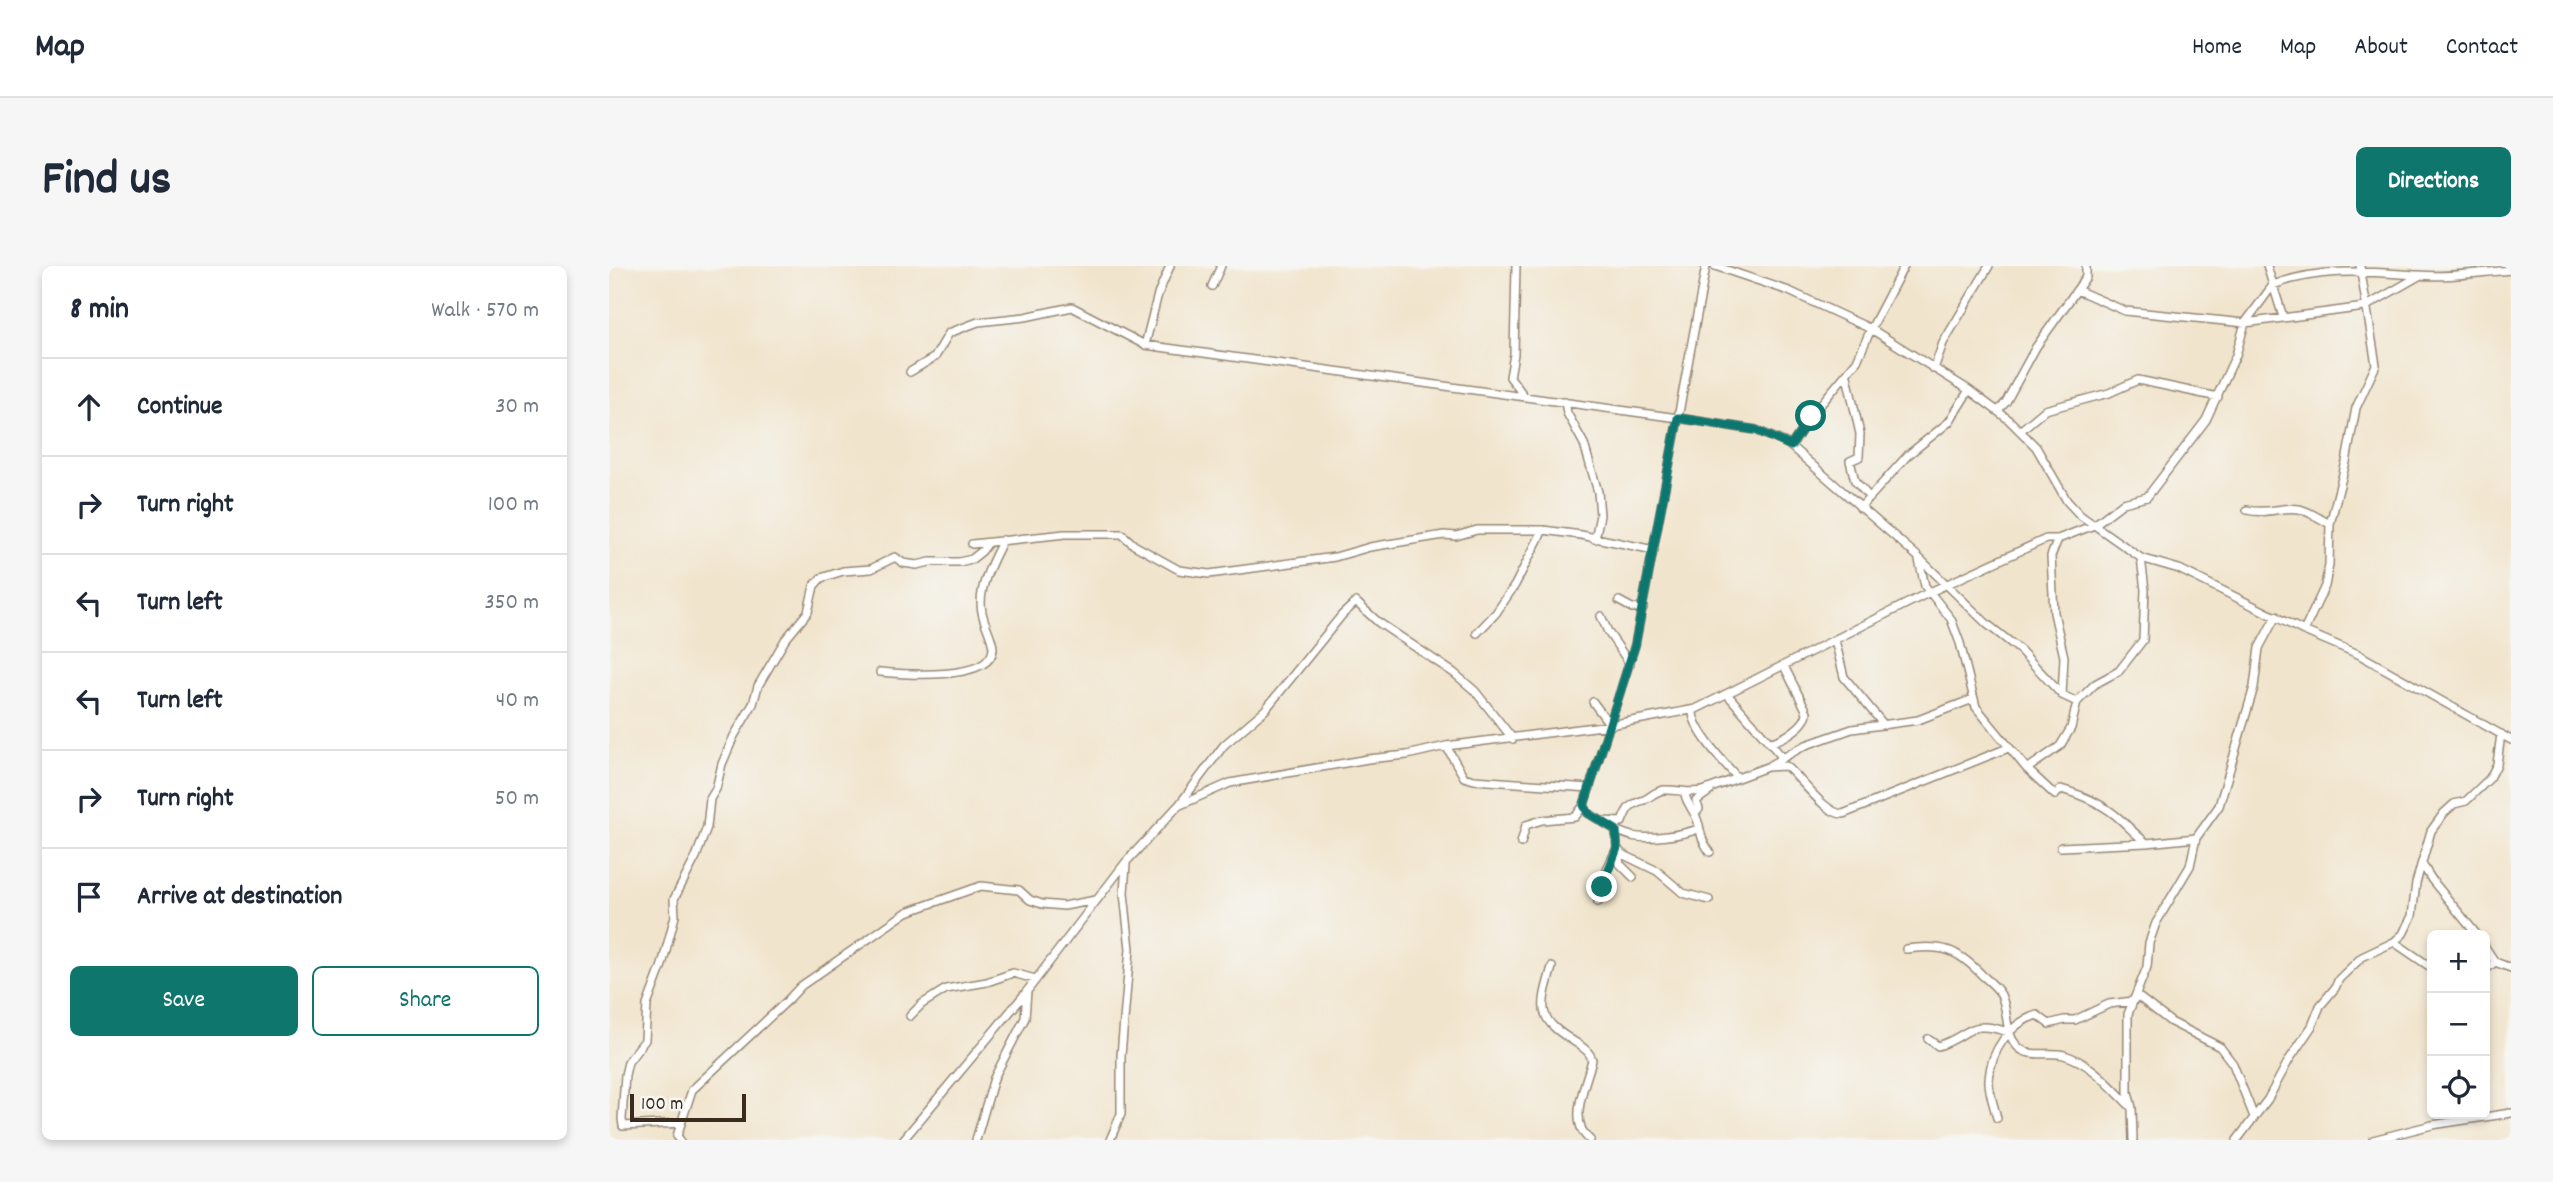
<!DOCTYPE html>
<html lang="en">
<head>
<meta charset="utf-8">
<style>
  body { margin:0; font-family:Dekko,sans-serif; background:#f6f6f7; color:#1f2937 }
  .controls { position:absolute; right:21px; bottom:21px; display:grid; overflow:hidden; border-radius:10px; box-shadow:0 4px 10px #0003 }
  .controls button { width:63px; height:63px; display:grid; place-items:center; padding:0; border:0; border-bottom:2px solid #e0e1e3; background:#fff; color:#1f2937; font:35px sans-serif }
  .scale { position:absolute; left:21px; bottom:18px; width:116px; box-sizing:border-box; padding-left:7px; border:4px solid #3b2a1e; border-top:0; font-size:19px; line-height:24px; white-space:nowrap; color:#3b2a1e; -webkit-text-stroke:5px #f6f6f2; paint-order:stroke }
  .stop { position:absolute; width:21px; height:21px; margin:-16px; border:5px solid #0f766e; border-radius:50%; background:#fff }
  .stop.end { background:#0f766e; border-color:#fff; box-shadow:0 2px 7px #0008 }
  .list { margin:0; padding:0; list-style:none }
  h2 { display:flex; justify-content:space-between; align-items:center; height:91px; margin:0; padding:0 28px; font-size:30px }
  h2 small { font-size:23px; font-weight:400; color:#747a83 }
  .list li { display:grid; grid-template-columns:46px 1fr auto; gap:21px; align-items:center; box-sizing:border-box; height:98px; padding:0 28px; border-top:2px solid #e0e1e3 }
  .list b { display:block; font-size:26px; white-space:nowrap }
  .list em { font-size:23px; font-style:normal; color:#747a83 }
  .actions { display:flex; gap:14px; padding:21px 28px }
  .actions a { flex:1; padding:16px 0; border:2px solid #0f766e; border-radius:10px; text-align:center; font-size:24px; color:#0f766e }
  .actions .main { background:#0f766e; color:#fff }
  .icon { flex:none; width:38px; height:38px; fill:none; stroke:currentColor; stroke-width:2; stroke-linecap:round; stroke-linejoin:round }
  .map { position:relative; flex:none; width:1902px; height:874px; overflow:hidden; border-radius:10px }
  header { display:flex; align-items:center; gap:42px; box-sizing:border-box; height:98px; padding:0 35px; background:#fff; border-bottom:2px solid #e0e1e3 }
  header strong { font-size:33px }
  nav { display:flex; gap:38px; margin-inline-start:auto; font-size:24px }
  .intro { display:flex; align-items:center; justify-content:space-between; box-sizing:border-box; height:168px; padding:0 42px }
  h1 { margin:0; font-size:49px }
  .button { padding:18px 32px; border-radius:10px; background:#0f766e; color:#fff; font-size:24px; font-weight:700 }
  main { display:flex; gap:42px; padding:0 42px }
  aside { flex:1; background:#fff; border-radius:10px; box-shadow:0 4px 10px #0003 }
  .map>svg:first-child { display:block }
</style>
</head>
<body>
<header>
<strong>Map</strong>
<nav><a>Home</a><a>Map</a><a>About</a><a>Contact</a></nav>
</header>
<div class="intro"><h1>Find us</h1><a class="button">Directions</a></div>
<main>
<aside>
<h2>8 min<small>Walk · 570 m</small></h2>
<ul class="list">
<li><svg class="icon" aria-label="ahead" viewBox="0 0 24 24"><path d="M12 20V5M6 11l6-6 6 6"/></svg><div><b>Continue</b></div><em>30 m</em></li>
<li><svg class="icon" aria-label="right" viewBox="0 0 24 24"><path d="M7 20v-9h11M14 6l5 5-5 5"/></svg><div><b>Turn right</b></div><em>100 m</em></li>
<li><svg class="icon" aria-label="left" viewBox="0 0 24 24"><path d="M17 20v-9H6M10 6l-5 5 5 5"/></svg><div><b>Turn left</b></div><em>350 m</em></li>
<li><svg class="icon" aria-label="left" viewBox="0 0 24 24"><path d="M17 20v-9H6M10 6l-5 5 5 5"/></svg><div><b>Turn left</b></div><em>40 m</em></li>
<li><svg class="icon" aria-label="right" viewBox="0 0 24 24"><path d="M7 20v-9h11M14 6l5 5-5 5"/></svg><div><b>Turn right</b></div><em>50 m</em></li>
<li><svg class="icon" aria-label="arrive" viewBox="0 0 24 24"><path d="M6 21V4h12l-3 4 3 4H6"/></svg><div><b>Arrive at destination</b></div></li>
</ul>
<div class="actions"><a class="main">Save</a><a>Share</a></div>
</aside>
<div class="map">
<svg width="1902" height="874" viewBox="0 0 1902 874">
  <rect width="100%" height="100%" fill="#f6f6f2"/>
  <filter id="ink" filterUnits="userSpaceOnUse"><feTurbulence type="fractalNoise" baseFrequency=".0143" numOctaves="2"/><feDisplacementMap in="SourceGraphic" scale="14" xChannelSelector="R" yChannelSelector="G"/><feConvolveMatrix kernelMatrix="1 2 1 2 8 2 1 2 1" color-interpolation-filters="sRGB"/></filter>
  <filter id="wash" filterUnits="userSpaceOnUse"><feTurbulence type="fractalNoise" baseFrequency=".00686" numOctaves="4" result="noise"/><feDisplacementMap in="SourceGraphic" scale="28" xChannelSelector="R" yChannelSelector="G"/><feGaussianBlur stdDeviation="1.57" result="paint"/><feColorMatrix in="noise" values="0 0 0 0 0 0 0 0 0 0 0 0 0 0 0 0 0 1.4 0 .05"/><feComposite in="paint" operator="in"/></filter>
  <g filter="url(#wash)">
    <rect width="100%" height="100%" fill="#f1e4cc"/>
  </g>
  <g filter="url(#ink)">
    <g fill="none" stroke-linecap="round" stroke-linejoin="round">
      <defs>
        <path id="street" d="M907,0L905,88L901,111L915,130
          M1106,0L1180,25L1262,63L1360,124L1399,153L1427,181L1458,235L1471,249L1532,292L1570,303L1695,365L1749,388L1902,474
          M603,20L612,0
          M1468,24L1516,45L1636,57L1664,19L1658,0
          M1674,51L1664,19C1713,1 1759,6 1809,9C1839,12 1872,6 1902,4
          M536,79L549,28L561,0
          M1325,103L1334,77L1380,0
          M301,106L326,91L340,67L369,56L416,51L463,41L536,79L1069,152L1097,0
          M1238,110L1251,168L1250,191L1241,195L1246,215L1261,232
          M956,136L958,147L975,178L989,226L991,249L986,273
          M1389,145L1397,136L1427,81L1477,11V0
          M1412,164L1436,144L1500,127L1529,114L1609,131
          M1182,180L1202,150L1248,95L1262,63L1295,0
          M1251,242L1299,189L1340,156L1360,124
          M1638,244C1659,249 1672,240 1690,243C1700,245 1711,253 1721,258
          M1449,273L1442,290L1445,347L1455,391L1453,429
          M363,278L456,268H513L525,279L570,304L600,308L726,291L761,281L835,269L847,270L868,264H934L972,269L1045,284
          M1310,294L1316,320L1342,353L1351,377L1367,441L1418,503L1446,529L1452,523C1473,529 1496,539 1512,554C1521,562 1528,570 1538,577L1587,572
          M1010,335L1023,342H1034
          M992,350L999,366L1021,398
          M1695,365L1716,320L1720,299L1721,258L1737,196L1747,142L1767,99L1751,0
          M868,367L887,347L906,319L934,264
          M1226,374L1235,411L1275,459
          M271,406C292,408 384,416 384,382C383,370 375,358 373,346C368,323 384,294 394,274
          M1118,428L1174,492
          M984,436L1001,459
          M1084,444C1082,462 1116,498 1129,512
          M1160,476C1173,475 1198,459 1198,446L1175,400
          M837,480L855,511L865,514L981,522
          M1161,499L1197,479L1243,463L1309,454L1364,433
          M1418,503L1451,480L1462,462L1468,436L1486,418L1510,405L1534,374L1536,324L1532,292
          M1075,526C1079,541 1084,543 1088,553C1094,569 1089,569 1101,586
          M570,539L615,479L656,444L733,349L747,336L769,356L845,407L866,425L904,473
          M975,539L979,547L1007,564L1008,582L1013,588L1048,605L1074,627L1100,634
          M1086,548L1090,543L1087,535L1101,525
          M992,555L1013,556C1018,542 1021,538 1035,534C1042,531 1046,525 1055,524C1068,523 1080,528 1094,525L1158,501L1177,500C1193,513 1216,548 1234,548L1399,482
          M1008,560L1007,564C1012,566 1017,569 1023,570C1038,574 1074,569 1089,563
          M912,577L917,559L933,554L966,551L975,539L1026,379L1069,152L1147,164L1179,178L1307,289L1378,358L1411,384L1453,429L1468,436
          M1452,581L1537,577
          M1008,583L1011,598L1024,611
          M1813,598L1823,614L1868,669
          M989,636L998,603L1008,582
          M1785,676L1823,702
          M1876,681L1886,696L1902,702
          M1297,683C1334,678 1348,683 1374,710C1380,715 1389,722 1392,729C1400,746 1395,766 1408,780C1420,793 1440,785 1455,789C1483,797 1502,821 1522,841
          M943,701C930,746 928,753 969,778C976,783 981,786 983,794C977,818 958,856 981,874
          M1876,704L1886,696
          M1527,729L1562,756L1611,781L1624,798L1645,851
          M301,750L313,738L337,723L378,716L404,707L426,713
          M1319,773L1329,780C1362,770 1358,752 1399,766
          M1388,852C1385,840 1379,824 1380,813C1382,784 1401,757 1428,749L1440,758L1455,754H1466L1500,738L1524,735
          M72,857L14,860L13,853L16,809L19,796L36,774L38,739L53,699L66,650L65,633L87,591L98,561L101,533L107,523L113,498L125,470L144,438L149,420L176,374L199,346L205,320L212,312L234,305L262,303L286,291L294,297L308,299L321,296H350L363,293L373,285L379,277
          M71,874L68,870L83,824L178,735L192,720L298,646L372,620L410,624L421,634L433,638L455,640L487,634
          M294,874L415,729L517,596L569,540L621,517L759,493L798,489L837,480L1001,459L1087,443L1321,326L1437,273H1449L1485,259L1514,237L1538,231L1597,154L1627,89L1636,57L1756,41L1810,10
          M367,874L385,812L416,752L418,725
          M501,874L512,848V790L521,683L515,627L517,598
          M1524,874L1523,842L1519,826V748L1538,701L1540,677L1547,657L1581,600L1587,572L1610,540L1645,421L1650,382L1667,350
          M1628,874L1659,833L1680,794L1703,760L1711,740L1726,722L1730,713L1753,691L1785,676L1794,668L1803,650L1807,617L1822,565L1835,547L1845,538L1857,535L1881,512L1888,498L1892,468
          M1764,874L1823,859L1902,847"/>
      </defs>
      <use href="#street" stroke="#968775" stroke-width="10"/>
      <use href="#street" stroke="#fff" stroke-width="7"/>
    </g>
  </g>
  <g fill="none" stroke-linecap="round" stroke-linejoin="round" filter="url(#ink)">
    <path stroke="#0f766e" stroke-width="9" d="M993,621L1008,582L1007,564L979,547L975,539L1026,379L1069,152L1147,164L1182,180L1202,150"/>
  </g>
</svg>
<div class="controls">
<button>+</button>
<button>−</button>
<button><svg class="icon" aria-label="locate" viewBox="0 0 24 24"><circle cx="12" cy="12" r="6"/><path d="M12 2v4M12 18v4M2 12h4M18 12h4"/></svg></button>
</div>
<div class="scale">100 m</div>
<div class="stop" style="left:1202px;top:150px"></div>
<div class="stop end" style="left:993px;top:621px"></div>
</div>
</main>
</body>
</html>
